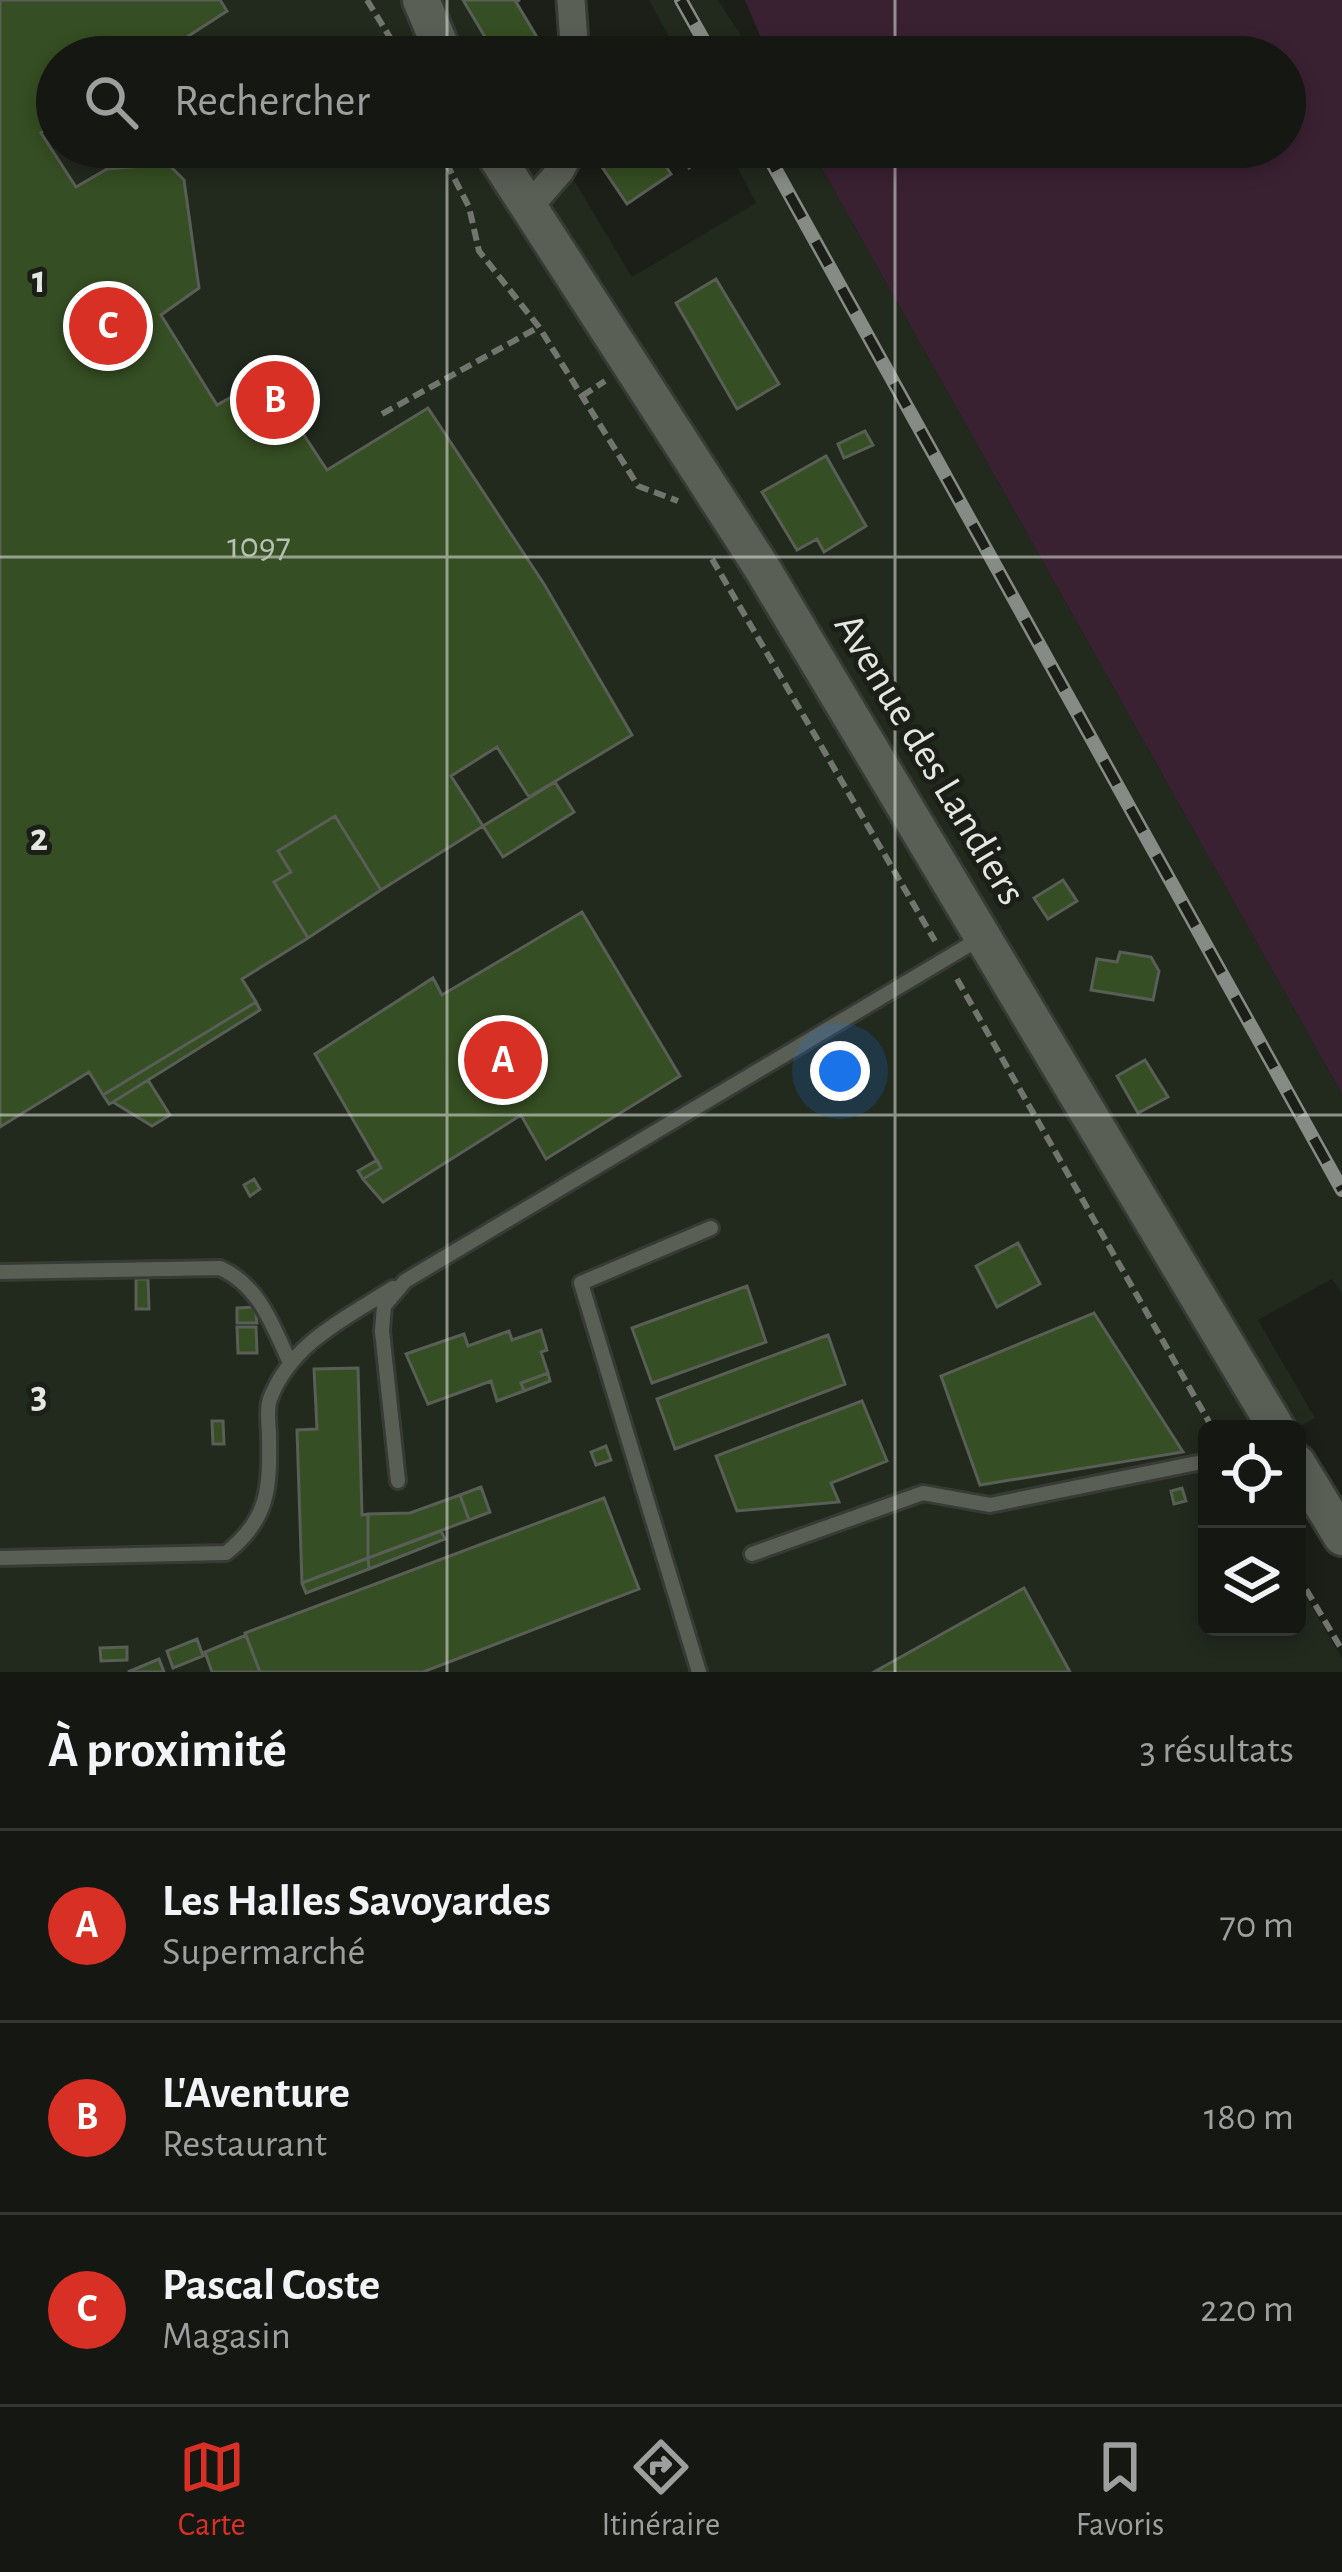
<!DOCTYPE html>
<html lang="fr">
<head>
<meta charset="utf-8">
<style>
  body { margin:0; font-family:"Alegreya Sans",sans-serif; background:#1d201b; color:#f1f3f6 }
  .controls { position:absolute; right:36px; bottom:36px; display:grid; overflow:hidden; border-radius:18px; box-shadow:0 6px 18px #0003 }
  .controls button { width:108px; height:108px; display:grid; place-items:center; padding:0; border:0; border-bottom:3px solid #333632; background:#141712; color:#f1f3f6; font:60px sans-serif }
  .you { position:absolute; left:840px; top:1071px; width:42px; height:42px; margin:-30px; border:9px solid #fff; border-radius:50%; background:#1a73e8; box-shadow:0 0 0 18px #1a73e833 }
  .badge { display:grid; place-items:center; width:78px; height:78px; border-radius:50%; background:#d93025; color:#fff; font-size:39px; font-weight:700 }
  .pin { position:absolute; translate:-50% -50%; border:6px solid #fff; box-shadow:0 3px 12px #0006 }
  .list { margin:0; padding:0; list-style:none }
  h2 { display:flex; justify-content:space-between; align-items:center; height:156px; margin:0; padding:0 48px; font-size:51px }
  h2 small { font-size:39px; font-weight:400; color:#9d9f9f }
  .list li { display:grid; grid-template-columns:78px 1fr auto; gap:36px; align-items:center; box-sizing:border-box; height:192px; padding:0 48px; border-top:3px solid #333632 }
  .list b { display:block; font-size:45px; white-space:nowrap }
  .list p { margin:0; font-size:39px; white-space:nowrap; color:#9d9f9f }
  .list em { font-size:39px; font-style:normal; color:#9d9f9f }
  .icon { flex:none; width:66px; height:66px; fill:none; stroke:currentColor; stroke-width:2; stroke-linecap:round; stroke-linejoin:round }
  .map { position:relative; flex:none; width:1342px; height:1672px; overflow:hidden }
  .search { position:absolute; background:#141712; box-shadow:0 6px 18px #0003; left:36px; right:36px; top:36px; height:132px; display:flex; align-items:center; gap:30px; box-sizing:border-box; padding:0 42px; border-radius:66px; color:#9d9f9f; font-size:45px }
  .sheet { height:732px; background:#141712 }
  nav { display:flex; justify-content:space-around; align-items:center; box-sizing:border-box; height:168px; border-top:3px solid #333632; background:#141712; font-size:33px; color:#9d9f9f }
  nav a { display:grid; justify-items:center; gap:6px }
  nav .on { color:#d93025 }
  .map>svg:first-child { display:block }
</style>
</head>
<body>
<div class="map">
<svg width="1342" height="1672" viewBox="0 0 1342 1672">
  <rect width="100%" height="100%" fill="#1b1f18"/>
  <path fill="#22291d" d="M0,0H465L499,57H57V147H554L632,277L756,203L727,147H810L1342,1094V1293L1332,1279L1258,1320L1315,1418L1295,1429H1207V1627H1297V1582L1342,1658V1672H0Z
    M649,0H718L755,57H680Z"/>
  <path fill="#3a2132" d="M745,0H1342V1094L810,147H1285V57H769Z"/>
  <path fill="#364e23" stroke="#595e56" stroke-width="3" d="M0,0H220L227,11L156,57H57V122L41,133L76,187L107,169L168,164L184,180L199,288L161,315L217,405L278,371L304,414L296,423L327,470L428,408L544,584L632,735L529,797L497,747L451,776L483,826L381,890L335,816L278,851L291,872L274,882L308,938L242,979L256,1002L103,1095L89,1072L0,1127Z
    M463,0H520L516,2L547,54L497,57Z
    M615,147H653L671,174L627,204L598,161Z
    M686,147H701L706,155L689,168L679,152Z
    M716,279L779,384L737,409L676,303Z
    M865,431L873,445L844,458L838,444Z
    M826,456L866,526L824,552L817,539L797,550L762,492Z
    M555,782L574,812L503,857L483,826Z
    M335,816L381,890L308,938L274,882L291,872L278,851Z
    M1063,880L1077,901L1048,919L1034,898Z
    M582,912L680,1076L546,1159L521,1115L383,1202L363,1179L381,1168L315,1054L433,978L442,995Z
    M1120,952L1151,957L1159,971L1153,1000L1091,990L1097,959L1117,962Z
    M256,1002L260,1010L113,1102L109,1104L103,1095Z
    M1145,1060L1168,1097L1138,1113L1117,1076Z
    M148,1080L170,1115L152,1126L113,1102Z
    M377,1160L381,1168L363,1179L358,1171Z
    M254,1179L260,1189L250,1196L244,1185Z
    M1018,1243L1040,1284L997,1307L976,1266Z
    M136,1279H148L149,1309H136Z
    M747,1286L766,1342L652,1383L632,1328Z
    M255,1307L257,1323H237V1308Z
    M1094,1313L1183,1452L980,1485L941,1376Z
    M237,1327H256L257,1353H238Z
    M541,1330L547,1350L541,1352L548,1373L521,1383L524,1391L497,1401L491,1381L428,1404L406,1354L464,1334L468,1346L509,1331L512,1340Z
    M828,1335L845,1384L675,1449L657,1399Z
    M358,1368L362,1515L368,1514V1558L302,1583L297,1430L317,1429L314,1369Z
    M548,1373L550,1381L524,1391L521,1383Z
    M862,1401L887,1461L831,1483L839,1502L737,1511L716,1456Z
    M212,1421H223L224,1444H213Z
    M606,1446L611,1460L596,1465L591,1452Z
    M481,1487L490,1512L469,1520L460,1495Z
    M1182,1488L1186,1501L1174,1504L1171,1491Z
    M460,1495L469,1520L368,1558V1514L410,1513Z
    M604,1498L639,1589L423,1672H260L245,1633Z
    M441,1531L445,1539L369,1569L368,1558Z
    M368,1558L369,1569L306,1593L302,1583Z
    M1024,1588L1070,1672H874Z
    M246,1635L260,1672H212L205,1652Z
    M197,1639L203,1656L173,1668L167,1651Z
    M127,1647V1660L101,1661L100,1648Z
    M159,1659L164,1672H128Z"/>
  <g fill="none" stroke-linecap="round" stroke-linejoin="round">
    <defs>
      <path id="lane" d="M0,1272L220,1268C259,1285 273,1326 290,1363
        M398,1481L382,1331L384,1306L405,1281L979,939
        M752,1554L923,1493L990,1505L1207,1461
        M0,1558L226,1553C269,1519 270,1488 269,1436C269,1425 266,1410 270,1399C291,1343 346,1318 393,1288
        M699,1672L581,1283L711,1228"/>
      <path id="street" d="M571,0L575,57
        M527,209L560,171L573,147"/>
      <path id="secondary" d="M421,0L445,57
        M490,147L762,568L1277,1429
        M1297,1463L1342,1537"/>
    </defs>
    <use href="#lane" stroke="#373a35" stroke-width="20"/>
    <use href="#street" stroke="#373a35" stroke-width="33"/>
    <use href="#secondary" stroke="#373a35" stroke-width="42"/>
    <path stroke="#71756e" stroke-width="6" stroke-dasharray="12 6" stroke-linecap="butt" d="M367,0L402,57
      M438,147L469,207L479,251L539,327L638,486L678,501
      M582,396L605,381
      M382,414L539,327
      M712,559L935,941
      M957,979L1213,1429
      M1297,1574L1342,1650"/>
    <use href="#lane" stroke="#5a5f56" stroke-width="14"/>
    <use href="#street" stroke="#5a5f56" stroke-width="27"/>
    <use href="#secondary" stroke="#5a5f56" stroke-width="36"/>
    <defs>
      <path id="rail" d="M681,0L713,57
        M763,147L1342,1190"/>
    </defs>
    <use href="#rail" stroke="#878b85" stroke-width="14"/>
    <use href="#rail" stroke="#1b1f18" stroke-width="9" stroke-dasharray="27" stroke-linecap="butt"/>
  </g>
  <path fill="none" stroke="#e3e6e1" stroke-width="3" stroke-opacity="0.55" d="M447,0V57M895,0V57M447,147V1672M895,147V1672M0,557H1342M0,1115H1342"/>
  <g text-anchor="middle" dominant-baseline="central" stroke-width="10" stroke-linejoin="round" paint-order="stroke">
    <g font-size="36" fill="#b8c0b2">
      <text x="259" y="546">1097</text>
    </g>
    <g font-size="42" fill="#e3e6e1" stroke="#1b1f18">
      <text transform="translate(930 759) rotate(59)">Avenue des Landiers</text>
    </g>
  </g>
  <g font-size="39" text-anchor="middle" font-weight="bold" fill="#e3e6e1" stroke="#1b1f18" stroke-width="10" stroke-linejoin="round" paint-order="stroke">
    <text x="39" y="292">1</text>
    <text x="39" y="850">2</text>
    <text x="39" y="1407">3</text>
  </g>
</svg>
<div class="controls">
<button><svg class="icon" aria-label="locate" viewBox="0 0 24 24"><circle cx="12" cy="12" r="6"/><path d="M12 2v4M12 18v4M2 12h4M18 12h4"/></svg></button>
<button><svg class="icon" aria-label="layers" viewBox="0 0 24 24"><path d="M12 4l9 5-9 5-9-5zM3 14l9 5 9-5"/></svg></button>
</div>
<div class="you"></div>
<div class="pin badge" style="left:503px;top:1060px">A</div>
<div class="pin badge" style="left:275px;top:400px">B</div>
<div class="pin badge" style="left:108px;top:326px">C</div>
<div class="search"><svg class="icon" aria-label="search" viewBox="0 0 24 24"><circle cx="10" cy="10" r="6"/><path d="M15 15l6 6"/></svg>Rechercher</div>
</div>
<section class="sheet">
<h2>À proximité<small>3 résultats</small></h2>
<ul class="list">
<li><span class="badge">A</span><div><b>Les Halles Savoyardes</b><p>Supermarché</p></div><em>70 m</em></li>
<li><span class="badge">B</span><div><b>L'Aventure</b><p>Restaurant</p></div><em>180 m</em></li>
<li><span class="badge">C</span><div><b>Pascal Coste</b><p>Magasin</p></div><em>220 m</em></li>
</ul>
</section>
<nav>
<a class="on"><svg class="icon" aria-label="map" viewBox="0 0 24 24"><path d="M3 6l6-2 6 2 6-2v14l-6 2-6-2-6 2zM9 4v14M15 6v14"/></svg>Carte</a>
<a><svg class="icon" aria-label="directions" viewBox="0 0 24 24"><path d="M12 3l9 9-9 9-9-9zM9 14v-3h6M13 9l2 2-2 2"/></svg>Itinéraire</a>
<a><svg class="icon" aria-label="saved" viewBox="0 0 24 24"><path d="M7 4h10v16l-5-4-5 4z"/></svg>Favoris</a>
</nav>
</body>
</html>
